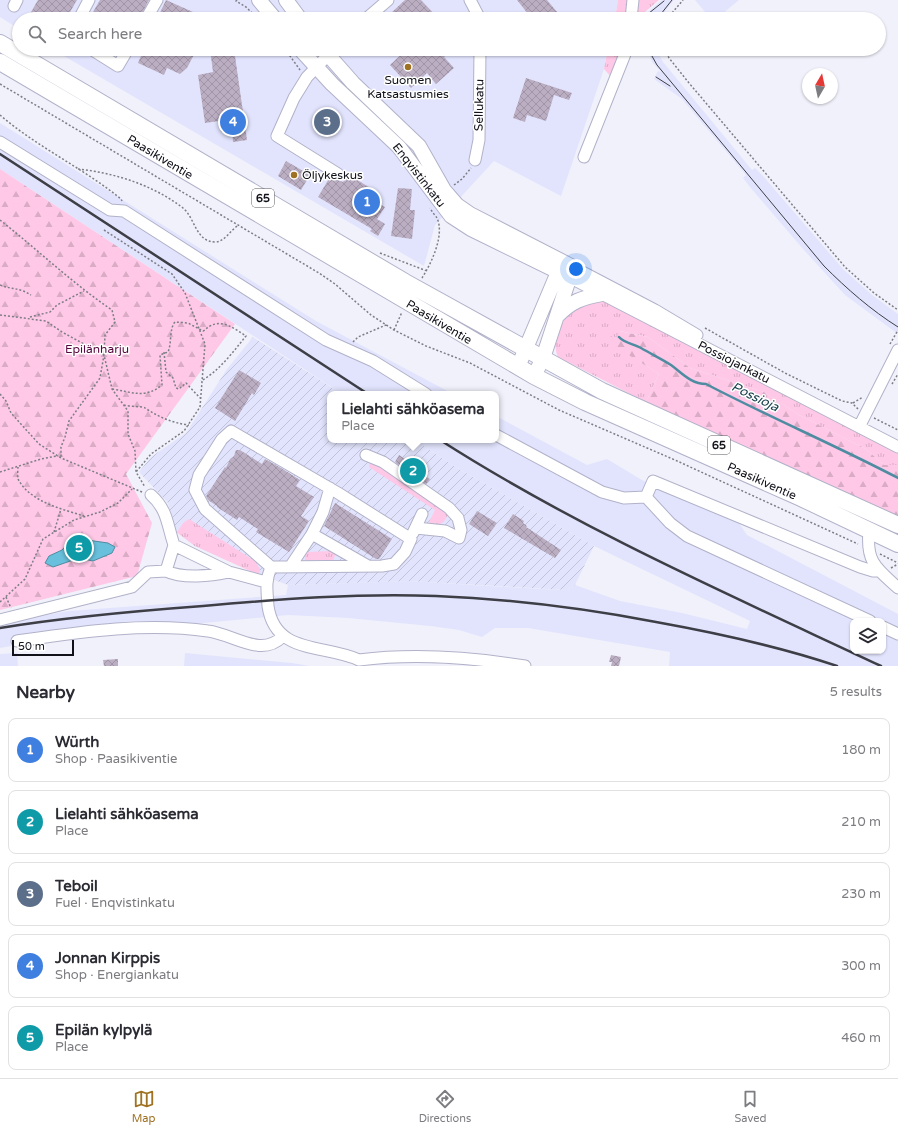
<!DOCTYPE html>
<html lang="en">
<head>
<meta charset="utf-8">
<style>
  body { margin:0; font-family:"Varela Round",sans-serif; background:#f7f7f7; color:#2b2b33 }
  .controls { position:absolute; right:12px; bottom:12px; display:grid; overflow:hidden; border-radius:8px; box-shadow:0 1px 3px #0004 }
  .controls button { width:36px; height:36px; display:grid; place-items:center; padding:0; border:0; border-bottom:1px solid #e1e1e2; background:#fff; color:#2b2b33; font:20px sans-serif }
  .compass { position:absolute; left:802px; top:68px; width:36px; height:36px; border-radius:50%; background:#fff; box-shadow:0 1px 3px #0004; rotate:9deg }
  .scale { position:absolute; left:12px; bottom:10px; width:62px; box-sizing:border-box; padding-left:4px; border:2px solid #101119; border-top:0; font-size:11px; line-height:14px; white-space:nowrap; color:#101119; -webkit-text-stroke:3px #fff; paint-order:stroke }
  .you { position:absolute; left:576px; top:269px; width:14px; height:14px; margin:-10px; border:3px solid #fff; border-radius:50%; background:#1a73e8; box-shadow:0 0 0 6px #1a73e833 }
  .badge { display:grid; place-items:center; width:26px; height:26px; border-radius:50%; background:#9f7122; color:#fff; font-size:13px; font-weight:700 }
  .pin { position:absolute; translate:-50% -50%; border:2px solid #fff; box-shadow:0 1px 4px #0006 }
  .popup { position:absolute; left:327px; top:391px; width:172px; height:52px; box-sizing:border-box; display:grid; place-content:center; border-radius:8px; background:#fff; filter:drop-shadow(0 1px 3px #0005); font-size:13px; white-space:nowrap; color:#7c7c81 }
  .popup b { font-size:15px; color:#2b2b33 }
  .popup::after { content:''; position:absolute; left:50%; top:100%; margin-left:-8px; border:8px solid transparent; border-top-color:#fff }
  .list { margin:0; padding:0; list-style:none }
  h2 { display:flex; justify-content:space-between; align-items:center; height:52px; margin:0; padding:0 16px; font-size:17px }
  h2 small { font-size:13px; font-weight:400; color:#7c7c81 }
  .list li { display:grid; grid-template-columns:26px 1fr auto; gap:12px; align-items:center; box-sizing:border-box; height:64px; margin:0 8px 8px; padding:0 8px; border:1px solid #e1e1e2; border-radius:8px }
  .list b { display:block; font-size:15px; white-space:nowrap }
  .list p { margin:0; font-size:13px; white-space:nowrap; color:#7c7c81 }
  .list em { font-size:13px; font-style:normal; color:#7c7c81 }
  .icon { flex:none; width:22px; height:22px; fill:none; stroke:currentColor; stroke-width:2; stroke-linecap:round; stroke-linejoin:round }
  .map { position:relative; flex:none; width:898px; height:666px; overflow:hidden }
  .search { position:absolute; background:#fff; box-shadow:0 1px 3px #0004; left:12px; right:12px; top:12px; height:44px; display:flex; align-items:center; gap:10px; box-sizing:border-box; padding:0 14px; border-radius:22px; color:#7c7c81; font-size:15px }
  .sheet { height:412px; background:#fff }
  nav { display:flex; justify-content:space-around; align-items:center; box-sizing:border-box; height:56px; border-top:1px solid #e1e1e2; background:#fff; font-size:11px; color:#7c7c81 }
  nav a { display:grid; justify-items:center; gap:2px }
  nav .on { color:#9f7122 }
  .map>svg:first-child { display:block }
</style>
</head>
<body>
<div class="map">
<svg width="898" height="666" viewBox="0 0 898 666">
  <defs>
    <pattern id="industrial-furrows" width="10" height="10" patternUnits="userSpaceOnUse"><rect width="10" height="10" fill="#e2e4fd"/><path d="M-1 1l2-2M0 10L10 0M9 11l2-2" fill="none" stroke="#c1c3d8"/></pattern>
    <pattern id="grass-tufts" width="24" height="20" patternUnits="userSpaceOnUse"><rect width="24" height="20" fill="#fec8e6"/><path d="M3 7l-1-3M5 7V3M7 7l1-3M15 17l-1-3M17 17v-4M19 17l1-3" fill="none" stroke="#d9abc5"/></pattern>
    <pattern id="forest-firs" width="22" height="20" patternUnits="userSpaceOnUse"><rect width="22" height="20" fill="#fec8e6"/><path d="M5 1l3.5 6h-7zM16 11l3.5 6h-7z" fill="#d9abc5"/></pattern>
    <pattern id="building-cross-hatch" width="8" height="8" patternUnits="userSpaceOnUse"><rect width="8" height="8" fill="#bbaec3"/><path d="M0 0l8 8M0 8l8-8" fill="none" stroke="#a095a7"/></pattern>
  </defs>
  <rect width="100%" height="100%" fill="#f1f1fb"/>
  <path fill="#e2e4fd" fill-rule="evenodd" d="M0,0H618L615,19H19V29L0,17Z
    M662,0H674L659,19H642L641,18Z
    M695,0H739L716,19H711Z
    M52,49H608L604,69L561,196L494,161L435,225L424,266Z
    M647,49H656L663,62L752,170L755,168L763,176L843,269L872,295L898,314V334L845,295L803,249L750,187L743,178L746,175L682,99L654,79L658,71L661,72L652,62Z
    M0,123L316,321L453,394H342L0,169Z
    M496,416L587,465L607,459L642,480L739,523L747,535L898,614V666H669L670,652L528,628H495L482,637L459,630L430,626L348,618L288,615L67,636L0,648V623L69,611L286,595L288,585L408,581L540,589L567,590L575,585L620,601L682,613L747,629L750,621L594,546L459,469L414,440H496ZM853,621H883V651H853Z
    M17,653L18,666H0V654Z
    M185,653L292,663L310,666H184Z"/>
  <path fill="url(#industrial-furrows)" d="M253,337L342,394H330V440H414L459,469L594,546L575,585L567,590L408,581L288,585L263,576L195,546L175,531L168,503L139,472L151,457L186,433L227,369Z"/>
  <path fill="url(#grass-tufts)" d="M618,0H630L628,19H615Z
    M637,0H659L639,17L636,16Z
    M608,49H623L612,78L604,69Z
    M605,300L898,451V465H884L866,449L799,415L764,392L690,368L648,337L620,331L640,362L659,374L646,402L558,357C550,340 563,321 573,307Z
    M370,463L383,467L448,513C445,524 440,525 430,526L428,524L435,510L369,467Z
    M189,519L255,561L260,569L259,575L195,546L175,531H178L183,523Z
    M332,551L336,553L333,561L305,560L306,552Z"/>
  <path fill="url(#forest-firs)" fill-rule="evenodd" d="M0,169L235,324L126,474L152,523L137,576L0,610ZM62,550L93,561L79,558L53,567L49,556Z
    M619,331L648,337L690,368L764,392L799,415L866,449L884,465H898V516L761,456L646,402L659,374L608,342L611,336L616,340Z"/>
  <path fill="#68c0dc" stroke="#4e8ca2" d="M73,538L108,543L115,547L112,553L93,561L79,558L53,567L45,563L49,556L62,550Z"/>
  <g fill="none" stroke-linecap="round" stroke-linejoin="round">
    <path stroke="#4e8ca2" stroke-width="2.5" d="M619,337C624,343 634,344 641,348C651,354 662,359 671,365C682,373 691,384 706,384C769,417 835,445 898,478"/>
  </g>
  <path fill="url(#building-cross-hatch)" d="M38,0H77L66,19H27Z
    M100,0H149L139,19H89Z
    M166,0L193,12L190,19H157Z
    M405,0H421L439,19H397L391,13Z
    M517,0H547L563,19H532Z
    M144,49H197L187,68L180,74L167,68L164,75L138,63Z
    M210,49H234L247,140L233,142L232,130L221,132L219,121L205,123L198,75L213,72Z
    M407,49H453L444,57L454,68L436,84L427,73L411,88L390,65Z
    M526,78L572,93L569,100L554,95L546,121L527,115L525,122L513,118Z
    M323,115L337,124L332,131L318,123Z
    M286,161L310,175L301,190L278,176Z
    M348,174L378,193L374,200L385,207L377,219L385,224L378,236L370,231L372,229L318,197L330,177L343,182Z
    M398,188L412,189L410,210H415L412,239L391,236Z
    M239,370L261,383L254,395L252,393L235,421L215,408Z
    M236,450H240L262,464L265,459L281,468L300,480L296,486L314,497L301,516L309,521L289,552L256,532L258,529L239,517L237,520L217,507V506L208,500L206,496L225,467L226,468L230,459L234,456Z
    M399,455L422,470L420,473L430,479L426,484L395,462Z
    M335,503L392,539L379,559H376L324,526Z
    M477,511L497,523L488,536L469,524Z
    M513,514L524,521L523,523L527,526L526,527L561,550L555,558L504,528Z
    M611,655L621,657L619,666H611L612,662H609Z
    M118,659V666H104L103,660Z"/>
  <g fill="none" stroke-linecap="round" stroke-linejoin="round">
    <defs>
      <path id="minor" d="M470,0L480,19
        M14,6L17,0
        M79,19L89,0
        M146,19L157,0
        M366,19L388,0
        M631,19L633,0
        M91,49L118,66L128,49
        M334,49L307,77L294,98L277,136L338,174
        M0,142L110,210L124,211L326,340L373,361L426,394
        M584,157L627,49
        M475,160L479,140L480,49
        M573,267L655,310L697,335
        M569,277L898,447
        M859,427L898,350
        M496,435L602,492L624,498L646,497L670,523L687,536L870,621
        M366,455L383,462L449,508L458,518L461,530L459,538L445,531L416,528
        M151,495C168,510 167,525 174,545L229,572L266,582
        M646,497L653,481L860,567L873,571H879
        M869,531C866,562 876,568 898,588
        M413,533L422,514
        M312,534L323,512L330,488
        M174,545L166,571C183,579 211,576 229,572
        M271,567L205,509L195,490L199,475L222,439L231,431L338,493L411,539L405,552L394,564L382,566L271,567C265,582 267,590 268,606C275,655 324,644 359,660
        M290,567L312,534L368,566
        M0,620L132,587L148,572L166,571
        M883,627L898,634
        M17,641C80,632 145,622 208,631C233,634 261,658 282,637
        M359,660C415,653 469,657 525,666"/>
      <path id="major" d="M259,0L275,19
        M286,0L300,19
        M300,49L332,84L399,147L451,216L471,229L569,277
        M323,49L353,83L419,146L444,190L457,205L470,214L573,267L543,358L534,376
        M557,316C572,301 581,298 602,294
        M518,367L561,265"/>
      <path id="highway" d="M0,43L405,282L602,391L898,525
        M0,62L534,376L585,402L801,498L898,544"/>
    </defs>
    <use href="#minor" stroke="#b1b2c9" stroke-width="13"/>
    <use href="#major" stroke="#b1b2c9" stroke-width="16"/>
    <use href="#highway" stroke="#b1b2c9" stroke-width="18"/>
    <path stroke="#7d7d86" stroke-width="1.5" stroke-dasharray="2 2" stroke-linecap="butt" d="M237,0L236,1L246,7L258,19
      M667,19L683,0
      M285,49L300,70
      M665,49L669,58L689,83L845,267L874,293L898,310
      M0,84L319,273L335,284L371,315L394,330L426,346L470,363L559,410L675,460L858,544
      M0,115C37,147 83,168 121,199L122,201
      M78,169C115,173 153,185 183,208C195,218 196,242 215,242C225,242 230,230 239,225
      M454,185L462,179L471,168
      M0,220C38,250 72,283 112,310L115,322L105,335L104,355L100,378L69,421L65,437L61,447V458
      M104,230L172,274L185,293L205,344L200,407L184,431L151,454L136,472
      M380,253L427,271
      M422,278C431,264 445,235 437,218C435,215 432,212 430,208
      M0,285C13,290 18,287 31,295
      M0,315L46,321L62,332L104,355L112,389L128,411V434L135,451L136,472L145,487
      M30,317L50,312L57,305L84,291
      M705,328L785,373L842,401L852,403L858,409
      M394,330L402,312
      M353,342L358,337L386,325
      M890,344L898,330
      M164,352L166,372L173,378L176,388L179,389L186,383L200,398
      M892,384L898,374
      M112,389C132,392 145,399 162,385L160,355L168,352C172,343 169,329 175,322L188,323L203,331C206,330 207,327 210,326C223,319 235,329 246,336C233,352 219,371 201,381
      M0,394L6,401L11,413L39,444L61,458L142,492
      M853,403L863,397
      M124,405C130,407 142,406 145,408C159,417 172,423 189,425
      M874,418L898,430
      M18,467C18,470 17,476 18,479C30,502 62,509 84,516
      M0,472L41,459L57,456
      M54,532L61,509
      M880,554L898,563
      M891,568L898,564
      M6,597L11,608
      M0,602L25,579L43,539L74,520L100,512L118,503L132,489"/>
    <use href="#minor" stroke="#fff" stroke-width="11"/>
    <use href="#major" stroke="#fff" stroke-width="14"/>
    <use href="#highway" stroke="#fff" stroke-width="16"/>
    <path stroke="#3d3e46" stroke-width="1" d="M643,18L664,1
      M657,19L672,0
      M648,49L657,65L824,266C847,289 871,310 898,327
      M656,77L670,86"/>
    <path stroke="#3d3e46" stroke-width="2.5" d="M0,154L368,394
      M440,440C579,529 732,596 881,666
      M0,628C67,617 135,611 203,606C280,599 358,593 436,596C510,599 583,608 656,622C717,633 778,646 837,666"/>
  </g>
  <g fill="#9f7122" stroke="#fff" stroke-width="1.5">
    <circle cx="408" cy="67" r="4"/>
    <circle cx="294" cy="175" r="4"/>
  </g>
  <g text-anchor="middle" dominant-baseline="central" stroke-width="3" stroke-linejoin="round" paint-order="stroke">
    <g fill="#fff" stroke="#58585e" stroke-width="1">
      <rect x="252" y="189" width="22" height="18" rx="3"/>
      <rect x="708" y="436" width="22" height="18" rx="3"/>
    </g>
    <g font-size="11" font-weight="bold" fill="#101119">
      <text x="263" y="198">65</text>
      <text x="719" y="445">65</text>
    </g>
    <g font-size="12" fill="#101119" stroke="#fff">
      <text x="408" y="80">Suomen<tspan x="408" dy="14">Katsastusmies</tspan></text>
      <text x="302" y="175" text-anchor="start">Öljykeskus</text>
    </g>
    <g font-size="12" fill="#101119" stroke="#fff">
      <text transform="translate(479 105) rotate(-89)">Sellukatu</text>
      <text transform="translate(160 157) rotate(31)">Paasikiventie</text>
      <text transform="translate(419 175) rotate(52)">Enqvistinkatu</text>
      <text transform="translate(439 322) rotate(31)">Paasikiventie</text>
      <text transform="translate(734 362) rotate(27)">Possiojankatu</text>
      <text transform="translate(762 481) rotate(24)">Paasikiventie</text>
    </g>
    <g font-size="12" fill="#57073f" stroke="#fff">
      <text x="97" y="349">Epilänharju</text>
    </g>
    <g font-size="13" font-style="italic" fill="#18404c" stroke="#fff">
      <text transform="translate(755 397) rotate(26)">Possioja</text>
    </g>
  </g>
</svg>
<div class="controls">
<button><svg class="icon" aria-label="layers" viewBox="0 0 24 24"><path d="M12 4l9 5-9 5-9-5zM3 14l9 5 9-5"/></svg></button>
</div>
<svg class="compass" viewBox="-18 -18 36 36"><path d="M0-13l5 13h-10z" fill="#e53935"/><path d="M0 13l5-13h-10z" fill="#7c7c81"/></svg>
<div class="scale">50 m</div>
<div class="you"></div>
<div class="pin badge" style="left:367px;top:202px;background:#3f7fe0">1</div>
<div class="pin badge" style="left:413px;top:471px;background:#0f9aa8">2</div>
<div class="popup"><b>Lielahti sähköasema</b>Place</div>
<div class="pin badge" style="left:327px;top:122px;background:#5c6f8a">3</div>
<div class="pin badge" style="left:233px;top:122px;background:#3f7fe0">4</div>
<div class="pin badge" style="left:79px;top:548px;background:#0f9aa8">5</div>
<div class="search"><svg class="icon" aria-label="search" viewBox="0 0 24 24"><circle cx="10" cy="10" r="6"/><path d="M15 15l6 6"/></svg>Search here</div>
</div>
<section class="sheet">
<h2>Nearby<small>5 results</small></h2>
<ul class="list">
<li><span class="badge" style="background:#3f7fe0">1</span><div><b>Würth</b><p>Shop · Paasikiventie</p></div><em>180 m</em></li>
<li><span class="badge" style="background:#0f9aa8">2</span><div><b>Lielahti sähköasema</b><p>Place</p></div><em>210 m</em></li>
<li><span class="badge" style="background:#5c6f8a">3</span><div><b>Teboil</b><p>Fuel · Enqvistinkatu</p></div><em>230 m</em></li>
<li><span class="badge" style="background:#3f7fe0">4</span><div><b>Jonnan Kirppis</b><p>Shop · Energiankatu</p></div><em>300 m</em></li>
<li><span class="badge" style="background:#0f9aa8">5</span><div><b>Epilän kylpylä</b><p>Place</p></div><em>460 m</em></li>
</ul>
</section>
<nav>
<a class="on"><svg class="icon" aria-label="map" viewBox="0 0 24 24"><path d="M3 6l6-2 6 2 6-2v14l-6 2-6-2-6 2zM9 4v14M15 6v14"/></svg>Map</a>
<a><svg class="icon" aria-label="directions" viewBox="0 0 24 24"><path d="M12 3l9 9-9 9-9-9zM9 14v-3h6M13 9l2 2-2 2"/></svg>Directions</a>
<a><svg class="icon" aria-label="saved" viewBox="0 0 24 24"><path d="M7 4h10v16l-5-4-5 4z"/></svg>Saved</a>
</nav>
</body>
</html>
